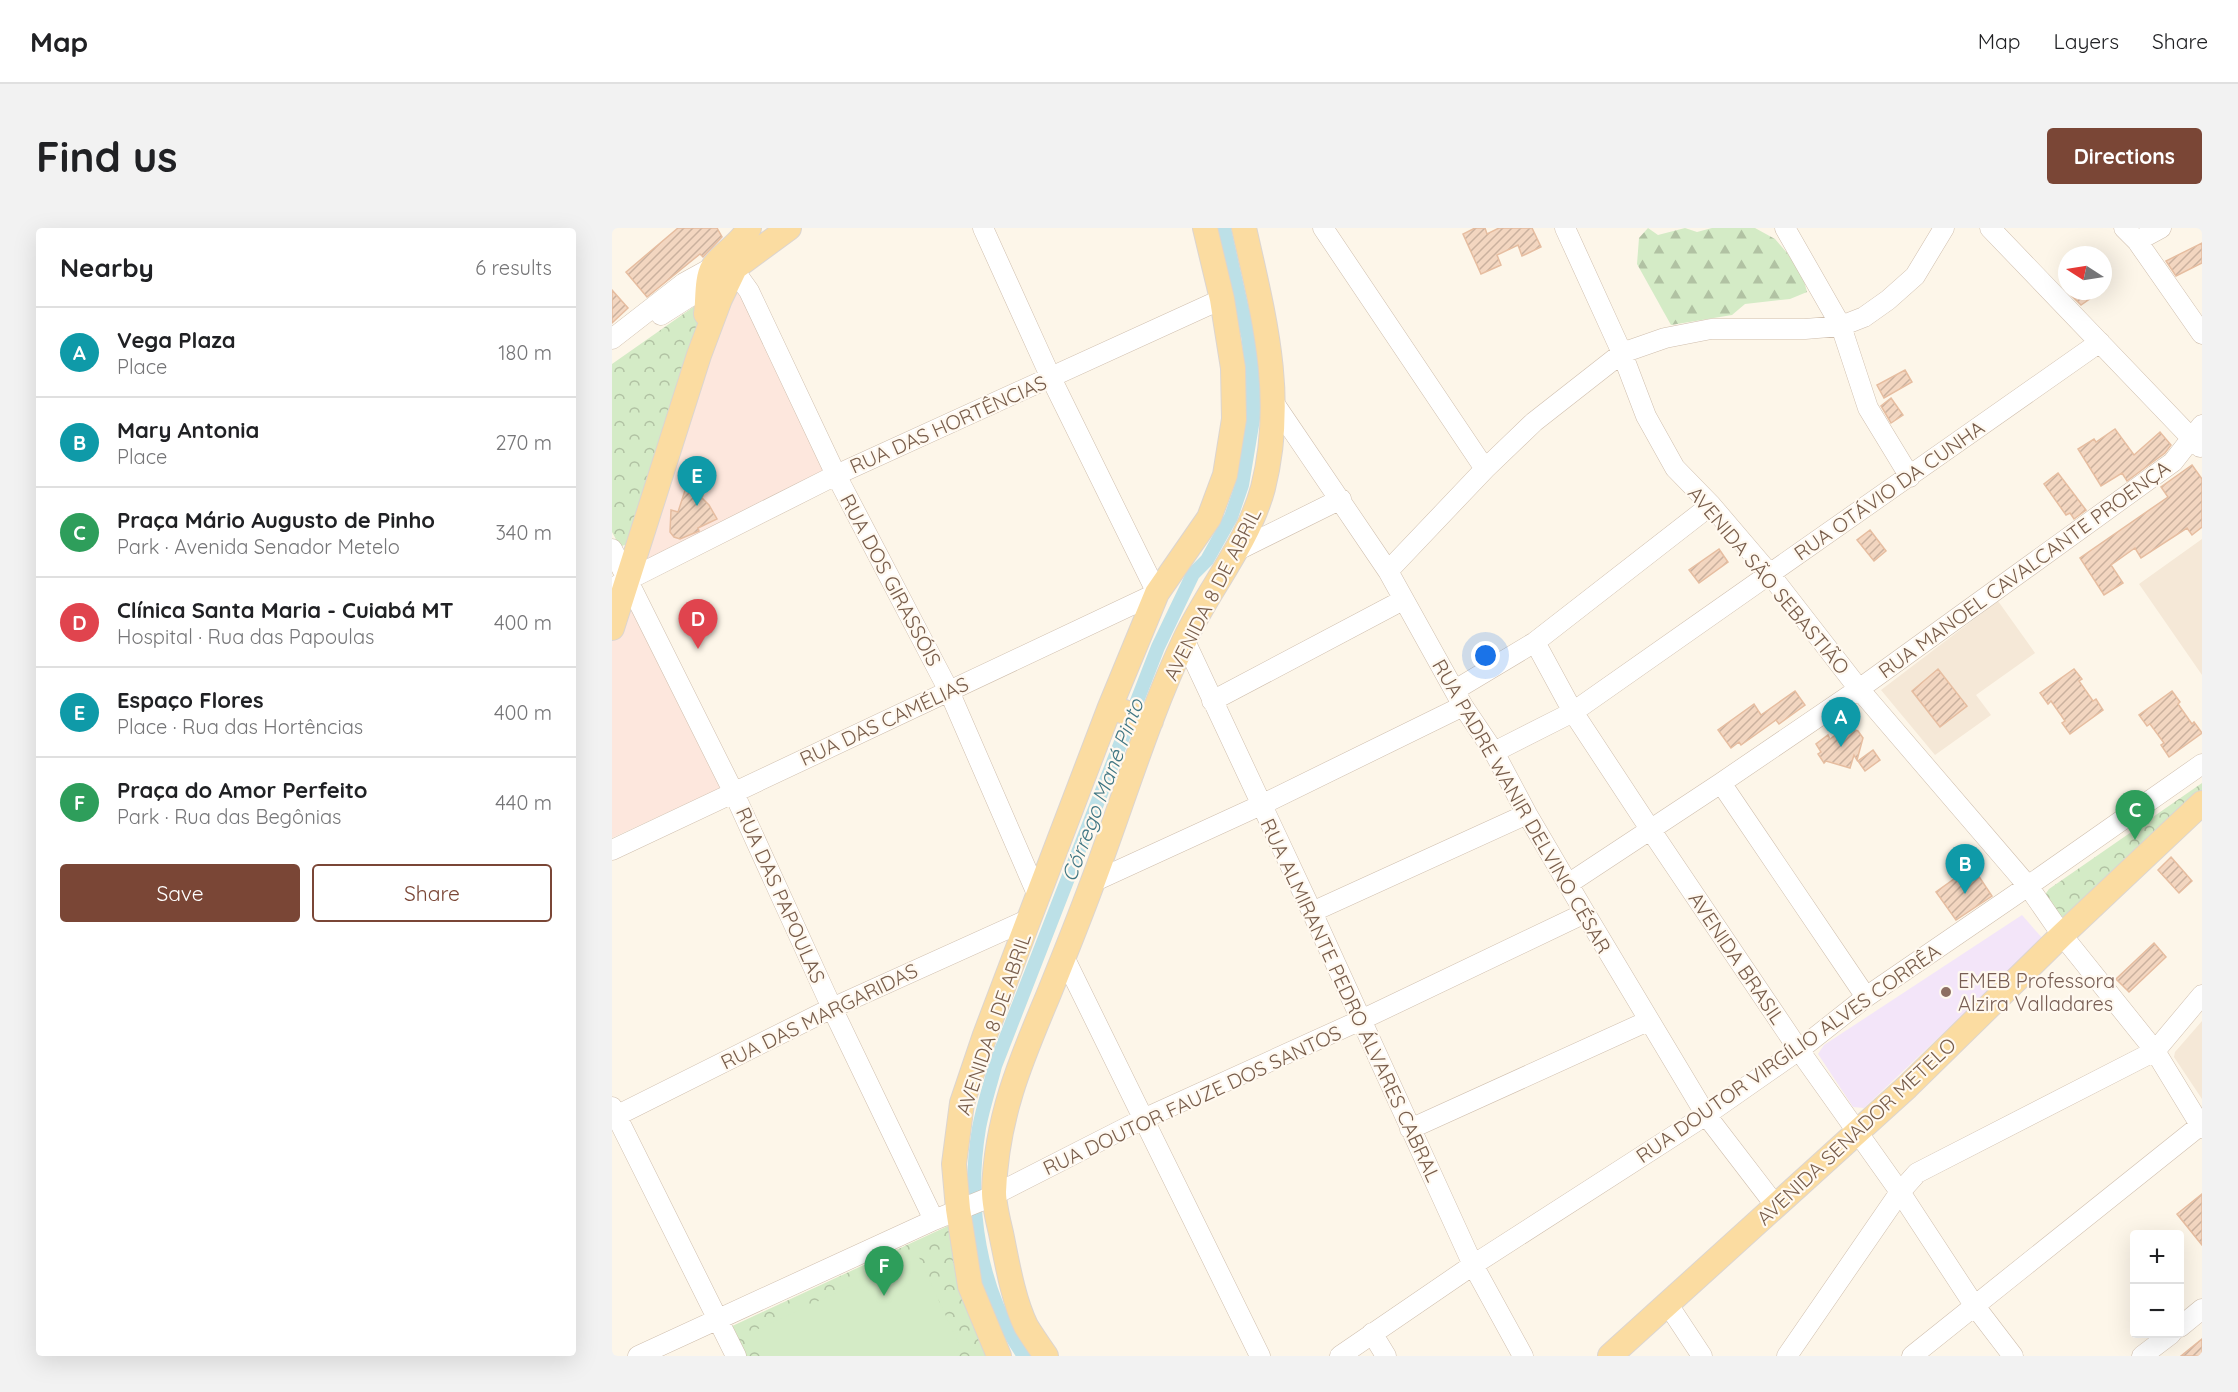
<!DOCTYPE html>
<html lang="en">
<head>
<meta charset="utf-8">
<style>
  body { margin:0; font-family:Quicksand,sans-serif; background:#f2f2f2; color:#202124 }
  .controls { position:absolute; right:18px; bottom:18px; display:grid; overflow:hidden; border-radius:6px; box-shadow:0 6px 24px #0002 }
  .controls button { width:54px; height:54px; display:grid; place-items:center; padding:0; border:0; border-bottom:2px solid #e0e0e0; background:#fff; color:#202124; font:30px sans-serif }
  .compass { position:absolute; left:1446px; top:18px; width:54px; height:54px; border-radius:50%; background:#fff; box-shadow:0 6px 24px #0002; rotate:282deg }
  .you { position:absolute; left:874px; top:428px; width:21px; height:21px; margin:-15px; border:4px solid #fff; border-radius:50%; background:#1a73e8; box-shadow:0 0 0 9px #1a73e833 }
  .badge { display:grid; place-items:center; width:39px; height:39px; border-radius:50%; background:#7a4636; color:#fff; font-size:20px; font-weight:700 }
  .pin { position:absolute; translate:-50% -50px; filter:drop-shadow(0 2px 3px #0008) }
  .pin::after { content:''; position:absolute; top:32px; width:21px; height:18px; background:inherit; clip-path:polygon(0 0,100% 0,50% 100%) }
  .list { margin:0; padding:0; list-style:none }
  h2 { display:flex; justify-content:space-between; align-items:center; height:78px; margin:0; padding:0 24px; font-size:26px }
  h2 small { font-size:20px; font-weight:400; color:#757577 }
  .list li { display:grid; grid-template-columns:39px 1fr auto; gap:18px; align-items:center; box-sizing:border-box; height:90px; padding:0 24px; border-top:2px solid #e0e0e0 }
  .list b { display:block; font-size:22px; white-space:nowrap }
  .list p { margin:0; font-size:20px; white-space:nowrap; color:#757577 }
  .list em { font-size:20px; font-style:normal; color:#757577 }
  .actions { display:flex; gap:12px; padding:18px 24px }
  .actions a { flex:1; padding:14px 0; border:2px solid #7a4636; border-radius:6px; text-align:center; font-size:21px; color:#7a4636 }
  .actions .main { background:#7a4636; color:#fff }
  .map { position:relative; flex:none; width:1590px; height:1128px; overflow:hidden; border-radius:6px }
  header { display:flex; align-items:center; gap:36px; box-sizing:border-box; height:84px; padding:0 30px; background:#fff; border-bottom:2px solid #e0e0e0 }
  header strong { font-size:28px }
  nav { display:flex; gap:33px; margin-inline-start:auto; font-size:21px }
  .intro { display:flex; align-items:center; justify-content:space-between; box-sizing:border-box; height:144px; padding:0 36px }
  h1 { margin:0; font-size:42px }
  .button { padding:15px 27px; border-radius:6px; background:#7a4636; color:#fff; font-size:21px; font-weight:700 }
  main { display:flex; gap:36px; padding:0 36px }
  aside { flex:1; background:#fff; border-radius:6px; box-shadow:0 6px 24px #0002 }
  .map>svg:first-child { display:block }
</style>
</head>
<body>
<header>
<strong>Map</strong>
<nav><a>Map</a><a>Layers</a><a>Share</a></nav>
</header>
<div class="intro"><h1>Find us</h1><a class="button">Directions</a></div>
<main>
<aside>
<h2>Nearby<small>6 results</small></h2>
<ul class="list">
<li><span class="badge" style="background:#0f9aa8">A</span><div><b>Vega Plaza</b><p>Place</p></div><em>180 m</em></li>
<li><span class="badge" style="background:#0f9aa8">B</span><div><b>Mary Antonia</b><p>Place</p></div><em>270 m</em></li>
<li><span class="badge" style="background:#2e9e5b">C</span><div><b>Praça Mário Augusto de Pinho</b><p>Park · Avenida Senador Metelo</p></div><em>340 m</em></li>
<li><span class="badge" style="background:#e0444e">D</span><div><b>Clínica Santa Maria - Cuiabá MT</b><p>Hospital · Rua das Papoulas</p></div><em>400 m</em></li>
<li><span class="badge" style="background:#0f9aa8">E</span><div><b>Espaço Flores</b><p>Place · Rua das Hortências</p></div><em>400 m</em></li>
<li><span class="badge" style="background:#2e9e5b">F</span><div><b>Praça do Amor Perfeito</b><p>Park · Rua das Begônias</p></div><em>440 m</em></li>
</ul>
<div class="actions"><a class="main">Save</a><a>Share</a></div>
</aside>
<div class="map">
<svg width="1590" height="1128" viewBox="0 0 1590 1128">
  <defs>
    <pattern id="forest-firs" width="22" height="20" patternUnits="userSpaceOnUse" patternTransform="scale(1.5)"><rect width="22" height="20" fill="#d4ebc6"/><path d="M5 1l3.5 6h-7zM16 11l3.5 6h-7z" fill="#b1c2a3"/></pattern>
    <pattern id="park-crowns" width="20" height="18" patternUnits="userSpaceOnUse" patternTransform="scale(1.5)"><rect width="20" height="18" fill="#d4ebc6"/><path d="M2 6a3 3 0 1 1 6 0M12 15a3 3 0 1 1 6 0" fill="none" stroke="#b1c2a3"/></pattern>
    <pattern id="building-hatch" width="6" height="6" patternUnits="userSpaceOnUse" patternTransform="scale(1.5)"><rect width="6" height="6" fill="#f3d6c0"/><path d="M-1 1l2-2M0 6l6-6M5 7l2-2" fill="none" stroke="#cab19e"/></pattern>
  </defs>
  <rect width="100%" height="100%" fill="#fdf6e9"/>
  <path fill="#f5e8d7" d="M1590,311V447L1527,356Z
    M1386,373L1423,425L1364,467L1379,487L1323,527L1269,462Z
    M1590,793V871L1562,829L1563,824Z"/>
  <path fill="#fde7dd" d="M121,54L219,244L23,343Z
    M18,360L111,559L0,610V412Z"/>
  <path fill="#f3e5f9" d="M1410,687L1431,711L1252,880L1241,879L1206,826L1212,817Z"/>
  <path fill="url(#forest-firs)" d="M1036,0L1046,7L1073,0L1085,4L1100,0H1143L1163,11L1176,26L1191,49L1195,64L1178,71L1133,76L1120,87L1059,97L1025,36L1027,10Z"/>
  <path fill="url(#park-crowns)" d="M87,75L92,78L15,316L10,318L7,317L0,304V136Z
    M1590,555V563L1455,688L1447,690L1432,668L1437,661Z
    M338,997L380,1128H128L116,1100Z"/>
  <path fill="#d4ebc6" d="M306,1027L349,1121L334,1128H154L142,1103Z"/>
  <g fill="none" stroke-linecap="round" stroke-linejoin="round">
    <path stroke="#bce0e7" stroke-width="14" d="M412,1128C367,1062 354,978 367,900C371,879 378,858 383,838L546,419L581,346L595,332L619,289L630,257L641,191V148L636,108L612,0"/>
  </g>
  <path fill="url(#building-hatch)" stroke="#e6bda0" stroke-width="1.5" d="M66,0H105L110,9L91,29L88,26L35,69L14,44Z
    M863,0H873L875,6L887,0H920L929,19L910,28L906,17L885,27L889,37L869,46L851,6Z
    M1590,15V35L1564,48L1554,33Z
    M0,62L16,80L0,95Z
    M1465,63H1489L1469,77L1459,67Z
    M1293,142L1300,154L1272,170L1265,157Z
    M1279,170L1291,187L1279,195L1269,178Z
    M1503,201L1522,227L1548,204L1559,217L1553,225L1515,253L1510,245L1489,258L1466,221L1482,211L1484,214Z
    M1580,237L1590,251V299L1580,307L1575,300L1529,330L1523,320L1499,337L1511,355L1492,367L1468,330L1556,269L1549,259Z
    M1446,245L1474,282L1462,291L1458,285L1454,287L1432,256Z
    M78,247L95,255L90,270L97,277L105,291L86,300L87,303L68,311L62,309L58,304L59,282L66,284Z
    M1258,302L1274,323L1262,333L1245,312Z
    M1107,321L1116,334L1087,355L1077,342Z
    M1326,441L1355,478L1328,499L1300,463Z
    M1462,441L1470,451L1467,453L1481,473L1484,471L1491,482L1458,506L1450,495L1453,493L1439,473L1436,476L1428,465Z
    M1183,463L1193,477L1167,496L1164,492L1129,517L1127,514L1119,520L1106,502L1142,476L1149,487Z
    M1560,463L1568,474L1566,476L1580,496L1582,494L1590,505L1557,529L1549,517L1552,515L1538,496L1535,498L1527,487Z
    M1234,499L1246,503L1251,510L1245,532L1242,527L1238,540L1214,533L1212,535L1206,526L1209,524L1204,516L1216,507L1218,511Z
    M1261,522L1268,532L1253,543L1246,533Z
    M1559,629L1580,653L1567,665L1546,642Z
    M1360,638L1380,668L1344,692L1324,664Z
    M1542,715L1554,729L1517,764L1504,751Z
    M1590,966V1017L1565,986Z
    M1590,1111V1128H1569Z"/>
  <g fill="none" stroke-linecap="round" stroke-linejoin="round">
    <defs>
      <path id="minor" d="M711,0L873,241
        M953,0L1010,125L1034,188L1063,240L1099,277L1157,345L1247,461L1416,658L1450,707L1543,823L1590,900
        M1173,0L1229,98L1256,180L1298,249
        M1378,0L1588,219
        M1512,0L1525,13L1590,106
        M1525,13L1549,0
        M122,42L137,63L224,247L337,463L426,668
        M49,87L96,57
        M0,111L72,55L101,39
        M662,175L776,343L851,478L882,524L915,586L973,685L1094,887L1163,977
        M0,321L121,563L220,780L322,992
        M624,323L729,271
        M776,343L873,241L922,194L1010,125L1053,110L1099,101H1193L1229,98L1252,89L1276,72L1303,48L1332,0
        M0,360L224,247L610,71
        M573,413L700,684L861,1037L911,1128
        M923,414L961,484L1038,601L1187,822L1288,964L1362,1077L1401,1128
        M843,462L923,414L1099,277
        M600,473L791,372
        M882,524L961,484L1488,114
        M1109,555L1254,769
        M0,622L545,365L439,150L371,0
        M481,654L649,577L851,478
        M956,656L1109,555L1247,461L1561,234L1590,197
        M700,684L915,586
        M452,729L648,1128
        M0,879L124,1128
        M0,890L220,780L417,691
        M798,901L1036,793
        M1055,1075L1090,1128
        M1568,1099L1590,1081
        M760,1105L774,1128
        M26,1128L322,992L376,970L531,891L749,792L973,685
        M728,1128L861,1037L1094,887L1187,822L1254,769L1416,658L1590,536
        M1175,1128L1288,964L1305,945L1543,823L1590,767
        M1300,1128L1590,896
        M1530,1128L1559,1106"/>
      <path id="major" d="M109,50L177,0
        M94,86C96,72 94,51 101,39C109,26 128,17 137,0
        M0,400L87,127L108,71L122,42L118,35V23
        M498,479L539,493
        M387,1128L358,1058L346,981L342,936L350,875L373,807L417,691L498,479L545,365L597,290L613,247L622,191L621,140L610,71L593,0
        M434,1128C427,1118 420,1108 414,1098C401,1071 395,1034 389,1005C386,992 382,977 382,964C384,891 408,834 436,768C451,731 466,694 480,656C511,574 536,489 574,409C598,359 636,315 651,260C674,169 652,89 632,0
        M998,1128L1295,859L1450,707L1590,575"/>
    </defs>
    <use href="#minor" stroke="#cfbead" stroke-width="21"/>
    <use href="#major" stroke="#dcd5d0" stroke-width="26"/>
    <use href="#minor" stroke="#fff" stroke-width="20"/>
    <use href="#major" stroke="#fbdca1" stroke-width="24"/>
  </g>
  <circle fill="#8d6e63" stroke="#fff9f0" stroke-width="2" cx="1334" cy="764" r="6"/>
  <g text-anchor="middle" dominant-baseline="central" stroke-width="4.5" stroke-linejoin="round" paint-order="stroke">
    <g font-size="20" fill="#785d4b" stroke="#fff9f0">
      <text transform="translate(336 196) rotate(-24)">RUA DAS HORTÊNCIAS</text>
      <text transform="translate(1277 262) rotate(-35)">RUA OTÁVIO DA CUNHA</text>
      <text transform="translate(1412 341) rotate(-36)">RUA MANOEL CAVALCANTE PROENÇA</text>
      <text transform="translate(279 352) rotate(62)">RUA DOS GIRASSÓIS</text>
      <text transform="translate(1157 352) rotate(50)">AVENIDA SÃO SEBASTIÃO</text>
      <text transform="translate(600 366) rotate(-63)">AVENIDA 8 DE ABRIL</text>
      <text transform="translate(272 493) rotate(-25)">RUA DAS CAMÉLIAS</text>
      <text transform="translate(910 578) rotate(60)">RUA PADRE WANIR DELVINO CÉSAR</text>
      <text transform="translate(169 667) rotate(66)">RUA DAS PAPOULAS</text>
      <text transform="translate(1125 730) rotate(56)">AVENIDA BRASIL</text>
      <text transform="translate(739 772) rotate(65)">RUA ALMIRANTE PEDRO ÁLVARES CABRAL</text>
      <text transform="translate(207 788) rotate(-26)">RUA DAS MARGARIDAS</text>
      <text transform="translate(381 796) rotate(-71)">AVENIDA 8 DE ABRIL</text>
      <text transform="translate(1176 825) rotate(-35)">RUA DOUTOR VIRGÍLIO ALVES CORRÊA</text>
      <text transform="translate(580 872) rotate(-25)">RUA DOUTOR FAUZE DOS SANTOS</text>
      <text transform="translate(1244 903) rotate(-43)">AVENIDA SENADOR METELO</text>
    </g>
    <g font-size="20" fill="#785e54" stroke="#fff9f0" text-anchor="start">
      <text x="1346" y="752">EMEB Professora<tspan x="1346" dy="23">Alzira Valladares</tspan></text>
    </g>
    <g font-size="21" font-style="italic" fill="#417784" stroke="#fff9f0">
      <text transform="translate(490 562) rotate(-69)">Córrego Mané Pinto</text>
    </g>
  </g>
</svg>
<div class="controls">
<button>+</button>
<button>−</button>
</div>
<svg class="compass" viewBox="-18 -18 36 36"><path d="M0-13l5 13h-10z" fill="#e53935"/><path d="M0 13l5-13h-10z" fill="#757577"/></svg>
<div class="you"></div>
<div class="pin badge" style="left:1229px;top:519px;background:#0f9aa8">A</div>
<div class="pin badge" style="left:1353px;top:666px;background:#0f9aa8">B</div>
<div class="pin badge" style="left:1523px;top:612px;background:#2e9e5b">C</div>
<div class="pin badge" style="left:86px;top:421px;background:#e0444e">D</div>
<div class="pin badge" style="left:85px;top:278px;background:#0f9aa8">E</div>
<div class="pin badge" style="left:272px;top:1068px;background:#2e9e5b">F</div>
</div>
</main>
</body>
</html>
